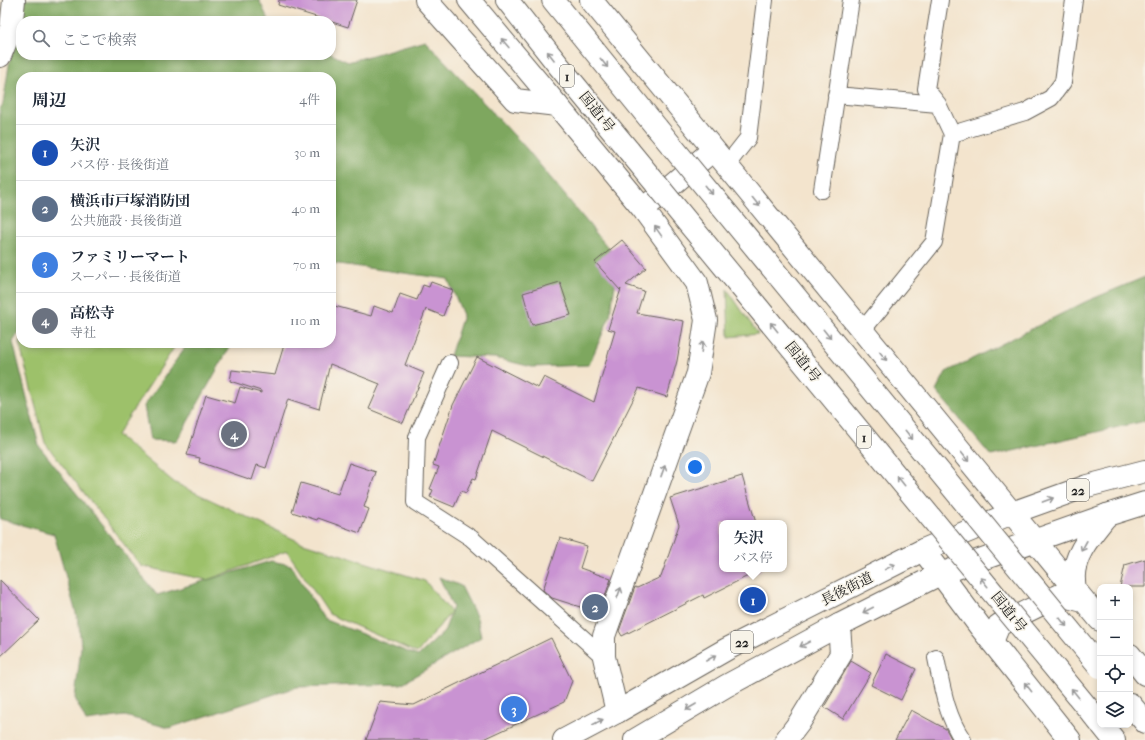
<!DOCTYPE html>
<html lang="ja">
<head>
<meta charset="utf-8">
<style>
  body { margin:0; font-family:"IM FELL French Canon","Noto Serif JP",serif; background:#f6f6f7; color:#1f2937 }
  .controls { position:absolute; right:12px; bottom:12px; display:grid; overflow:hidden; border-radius:8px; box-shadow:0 2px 6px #0003 }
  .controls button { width:36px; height:36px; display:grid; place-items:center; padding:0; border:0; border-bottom:1px solid #e0e1e3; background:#fff; color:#1f2937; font:20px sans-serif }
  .you { position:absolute; left:695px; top:467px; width:14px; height:14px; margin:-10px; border:3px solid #fff; border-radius:50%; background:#1a73e8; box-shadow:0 0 0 6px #1a73e833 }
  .badge { display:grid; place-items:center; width:26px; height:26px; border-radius:50%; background:#c8321e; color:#fff; font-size:13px; font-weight:700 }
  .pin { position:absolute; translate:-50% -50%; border:2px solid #fff; box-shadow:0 1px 4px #0006 }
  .popup { position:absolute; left:719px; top:520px; width:68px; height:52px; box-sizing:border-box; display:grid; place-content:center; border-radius:8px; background:#fff; filter:drop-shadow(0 1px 3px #0005); font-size:13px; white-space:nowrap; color:#747a83 }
  .popup b { font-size:15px; color:#1f2937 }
  .popup::after { content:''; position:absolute; left:50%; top:100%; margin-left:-8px; border:8px solid transparent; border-top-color:#fff }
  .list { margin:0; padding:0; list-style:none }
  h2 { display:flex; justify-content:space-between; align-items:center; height:52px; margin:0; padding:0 16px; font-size:17px }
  h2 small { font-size:13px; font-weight:400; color:#747a83 }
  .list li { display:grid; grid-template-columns:26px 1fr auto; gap:12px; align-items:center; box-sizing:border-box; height:56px; padding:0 16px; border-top:1px solid #e0e1e3 }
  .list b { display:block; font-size:15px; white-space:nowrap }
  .list p { margin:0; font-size:13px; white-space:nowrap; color:#747a83 }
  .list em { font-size:13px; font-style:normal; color:#747a83 }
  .icon { flex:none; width:22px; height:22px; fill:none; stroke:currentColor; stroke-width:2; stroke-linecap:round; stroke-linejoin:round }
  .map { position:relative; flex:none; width:1145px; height:740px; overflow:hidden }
  .search { position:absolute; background:#fff; box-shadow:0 2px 6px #0003; left:16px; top:16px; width:320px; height:44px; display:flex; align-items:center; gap:10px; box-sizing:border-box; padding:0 14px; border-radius:16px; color:#747a83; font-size:15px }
  .panel { position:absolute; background:#fff; box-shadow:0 2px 6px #0003; left:16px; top:72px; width:320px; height:276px; border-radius:16px }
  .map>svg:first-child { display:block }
</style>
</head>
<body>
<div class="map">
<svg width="1145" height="740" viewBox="0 0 1145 740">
  <rect width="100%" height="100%" fill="#f7f3e8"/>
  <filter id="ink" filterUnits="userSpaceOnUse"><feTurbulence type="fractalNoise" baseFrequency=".025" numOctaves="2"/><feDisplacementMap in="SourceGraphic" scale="8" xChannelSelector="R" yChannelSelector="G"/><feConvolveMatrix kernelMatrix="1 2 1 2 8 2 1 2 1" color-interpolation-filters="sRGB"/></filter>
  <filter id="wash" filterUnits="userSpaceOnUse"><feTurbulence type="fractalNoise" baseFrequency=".012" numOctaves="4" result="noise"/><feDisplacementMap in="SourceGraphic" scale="16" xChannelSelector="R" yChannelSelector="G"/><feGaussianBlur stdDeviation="0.9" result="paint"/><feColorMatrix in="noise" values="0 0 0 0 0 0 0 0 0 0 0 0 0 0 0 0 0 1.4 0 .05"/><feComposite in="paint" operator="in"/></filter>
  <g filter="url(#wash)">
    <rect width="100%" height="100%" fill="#f3e4cd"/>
    <path fill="#9dc16b" stroke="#5c6e44" d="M727,289L758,334L729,337Z
      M21,338V343H177L117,435L175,483L300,542L425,581L451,612L417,653L329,614L287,551L207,580L141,566L45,443L19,342Z"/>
    <path fill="#7ea75f" stroke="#4d623e" d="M19,0H259L269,21H21V55L331,54L348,62L425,40L526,148L619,261L610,316L589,365L532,367L495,358L450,356L463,315L448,279L331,263V77H21V329L13,342L39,446L157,595L271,561L291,565L324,619L418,656L444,632L453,607L439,577L461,586L477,618L481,637L401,684L297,687L169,728L125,716L86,721L75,698L81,647L79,624L54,534L0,519V109L3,104Z
      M1145,277V421L991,456L936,391L946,372L1087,301Z
      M188,343H232L177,441L150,440L144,406Z"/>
    <g id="blocks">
      <path fill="#c993d2" d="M279,0H357L348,27L278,5Z
        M622,240L646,268L626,285L644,291L637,313L684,321L677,361L667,397L639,388L592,481L492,431L476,479L473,478L466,493L461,491L454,507L430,497L433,490L430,489L439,467L433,465L453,405L477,357L538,388L544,377L594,402L615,331L608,329L621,289L620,290L595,262Z
        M431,282L453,290L443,316L426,309L405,365L424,373L403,423L369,409L380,384L330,364L319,409L288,399L266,468L257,465L252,480L199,462L200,458L187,455L206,395L235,403L240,387L261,393V391L230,381L232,370L275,375L284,345L281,343H331V305L371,316L374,306L393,313L400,294L417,300L423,285L429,287Z
        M560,282L571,315L532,325L523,293Z
        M349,463L376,472L364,507L369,509L360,533L318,518L317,520L292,512L301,483L338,494Z
        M742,476L756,523H722V569H762L704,598L703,595L622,636L619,631L635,587L637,588L661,577L679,525L670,498Z
        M560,538L587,546L580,568L611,579L599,613L552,598L543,590Z
        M1145,559V587H1120L1125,565Z
        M0,580L39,620L0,657Z
        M551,638L572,681L564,702L482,740H366L380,702L414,705Z
        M886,654L916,669L901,700L871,685Z
        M851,661L871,673L843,719L824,707Z
        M911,710L946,729L952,740H895Z"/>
    </g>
  </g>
  <g filter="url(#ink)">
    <use href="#blocks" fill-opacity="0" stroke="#67625a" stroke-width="1"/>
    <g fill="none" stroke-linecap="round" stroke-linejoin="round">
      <defs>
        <path id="service" d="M940,0L926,89L938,104L952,134
          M836,95L938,104
          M726,166L748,138L765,0
          M822,190L851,0
          M862,331L934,242L952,134L1025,112L1051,98L1063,82L1074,0
          M450,363L417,437L415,502L471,538L604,657
          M936,658C942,687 946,715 963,740"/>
        <path id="minor" d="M426,0L515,100L557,105L643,209L697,283L706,320L698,373L604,636V657L617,712
          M0,56L11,29L14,0
          M649,204L713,150
          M786,740L799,723L841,654L839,625"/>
        <path id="tertiary" d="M591,0L1012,513"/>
        <path id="primary" d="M564,740L617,712L727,649L923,550L1012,513L1087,486L1145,471
          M635,740L726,686L839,625L940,574L1107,515L1145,503"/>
        <path id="trunk" d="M469,0L557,105
          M507,0L559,66L629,151
          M553,0L657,128
          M1012,513L1100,620
          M923,550L981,628L1070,740
          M1076,593C1075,589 1074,584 1074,580C1072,555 1093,533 1107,515
          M992,642L999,625L1060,595L1083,601
          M1130,655L1145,674
          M1130,704L1145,722
          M1102,725L1114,740"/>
      </defs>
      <use href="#service" stroke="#67625a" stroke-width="18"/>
      <use href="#minor" stroke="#67625a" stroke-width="24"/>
      <use href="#tertiary" stroke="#67625a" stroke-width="24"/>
      <use href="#primary" stroke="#67625a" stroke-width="24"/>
      <use href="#trunk" stroke="#67625a" stroke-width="24"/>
      <use href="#service" stroke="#fff" stroke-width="16"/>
      <use href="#minor" stroke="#fff" stroke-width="22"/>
      <use href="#tertiary" stroke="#fff" stroke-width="22"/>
      <use href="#primary" stroke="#fff" stroke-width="22"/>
      <use href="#trunk" stroke="#fff" stroke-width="22"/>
      <defs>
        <path id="trunk-bridge" d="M657,128L1100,667
          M629,151L1100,723"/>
      </defs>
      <use href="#trunk-bridge" stroke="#67625a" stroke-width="24" stroke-linecap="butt"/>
      <use href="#trunk-bridge" stroke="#fff" stroke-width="22"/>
    </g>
    <defs><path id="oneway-shaft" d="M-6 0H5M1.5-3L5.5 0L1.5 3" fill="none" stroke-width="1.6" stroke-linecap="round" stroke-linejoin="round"/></defs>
    <g stroke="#999">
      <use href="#oneway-shaft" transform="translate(505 43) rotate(-130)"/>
      <use href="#oneway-shaft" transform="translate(551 56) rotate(-128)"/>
      <use href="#oneway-shaft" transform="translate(604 63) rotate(51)"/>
      <use href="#oneway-shaft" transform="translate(709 190) rotate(51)"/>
      <use href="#oneway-shaft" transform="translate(756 202) rotate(51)"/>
      <use href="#oneway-shaft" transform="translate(658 231) rotate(-125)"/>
      <use href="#oneway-shaft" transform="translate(774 327) rotate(-129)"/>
      <use href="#oneway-shaft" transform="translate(827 334) rotate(51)"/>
      <use href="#oneway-shaft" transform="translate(702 347) rotate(-81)"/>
      <use href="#oneway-shaft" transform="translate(883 356) rotate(51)"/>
      <use href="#oneway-shaft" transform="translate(909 435) rotate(51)"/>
      <use href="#oneway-shaft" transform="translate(965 457) rotate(51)"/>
      <use href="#oneway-shaft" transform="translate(663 471) rotate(-70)"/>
      <use href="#oneway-shaft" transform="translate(901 481) rotate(-129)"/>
      <use href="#oneway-shaft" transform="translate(1048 500) rotate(-20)"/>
      <use href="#oneway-shaft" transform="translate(1084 546) rotate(119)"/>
      <use href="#oneway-shaft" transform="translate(890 567) rotate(-26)"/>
      <use href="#oneway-shaft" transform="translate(984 582) rotate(-129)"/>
      <use href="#oneway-shaft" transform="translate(619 593) rotate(-70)"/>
      <use href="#oneway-shaft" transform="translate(868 610) rotate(153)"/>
      <use href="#oneway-shaft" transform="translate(1063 622) rotate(51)"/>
      <use href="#oneway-shaft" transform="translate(805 644) rotate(152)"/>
      <use href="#oneway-shaft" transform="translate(711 658) rotate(-30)"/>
      <use href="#oneway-shaft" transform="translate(1028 687) rotate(-128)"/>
      <use href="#oneway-shaft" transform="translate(1075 693) rotate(-129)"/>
      <use href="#oneway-shaft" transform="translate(691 707) rotate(150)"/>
      <use href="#oneway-shaft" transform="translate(598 722) rotate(-28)"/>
    </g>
  </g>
  <g text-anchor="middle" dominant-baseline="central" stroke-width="3" stroke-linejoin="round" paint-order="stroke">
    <g fill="#f7f3e8" stroke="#5e5c59" stroke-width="1">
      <rect x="560" y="65" width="14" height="22" rx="3"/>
      <rect x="857" y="426" width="14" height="22" rx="3"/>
      <rect x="1067" y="479" width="22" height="22" rx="3"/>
      <rect x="731" y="631" width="22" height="22" rx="3"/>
    </g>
    <g font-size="13" font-weight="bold" fill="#1c1c1c">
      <text x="567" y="76">1</text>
      <text x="864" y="437">1</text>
      <text x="1078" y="490">22</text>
      <text x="742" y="642">22</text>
    </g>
    <g font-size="14" fill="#1c1c1c" stroke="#f7f3e8">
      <text transform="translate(597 112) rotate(51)">国道1号</text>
      <text transform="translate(803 362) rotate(51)">国道1号</text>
      <text transform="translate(847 589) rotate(-27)">長後街道</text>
      <text transform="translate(1009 612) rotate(51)">国道1号</text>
    </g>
  </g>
</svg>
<div class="controls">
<button>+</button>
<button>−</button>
<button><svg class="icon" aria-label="locate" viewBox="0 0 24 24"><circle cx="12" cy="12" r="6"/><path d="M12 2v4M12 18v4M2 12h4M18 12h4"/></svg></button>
<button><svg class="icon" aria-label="layers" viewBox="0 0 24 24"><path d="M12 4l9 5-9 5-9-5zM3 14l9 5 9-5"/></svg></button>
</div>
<div class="you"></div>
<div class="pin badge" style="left:753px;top:600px;background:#1a4fb4">1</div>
<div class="popup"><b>矢沢</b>バス停</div>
<div class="pin badge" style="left:595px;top:607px;background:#5c6f8a">2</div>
<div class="pin badge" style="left:514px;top:709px;background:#3f7fe0">3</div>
<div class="pin badge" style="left:234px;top:434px;background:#6b7280">4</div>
<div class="search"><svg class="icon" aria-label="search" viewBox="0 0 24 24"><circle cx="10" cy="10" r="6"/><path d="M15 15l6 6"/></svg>ここで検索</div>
<section class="panel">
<h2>周辺<small>4件</small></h2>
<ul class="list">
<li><span class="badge" style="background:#1a4fb4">1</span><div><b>矢沢</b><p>バス停 · 長後街道</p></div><em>30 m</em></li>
<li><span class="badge" style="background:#5c6f8a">2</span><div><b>横浜市戸塚消防団</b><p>公共施設 · 長後街道</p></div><em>40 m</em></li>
<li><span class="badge" style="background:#3f7fe0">3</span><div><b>ファミリーマート</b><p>スーパー · 長後街道</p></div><em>70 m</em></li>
<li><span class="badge" style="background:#6b7280">4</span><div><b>高松寺</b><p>寺社</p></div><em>110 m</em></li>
</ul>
</section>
</div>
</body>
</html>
